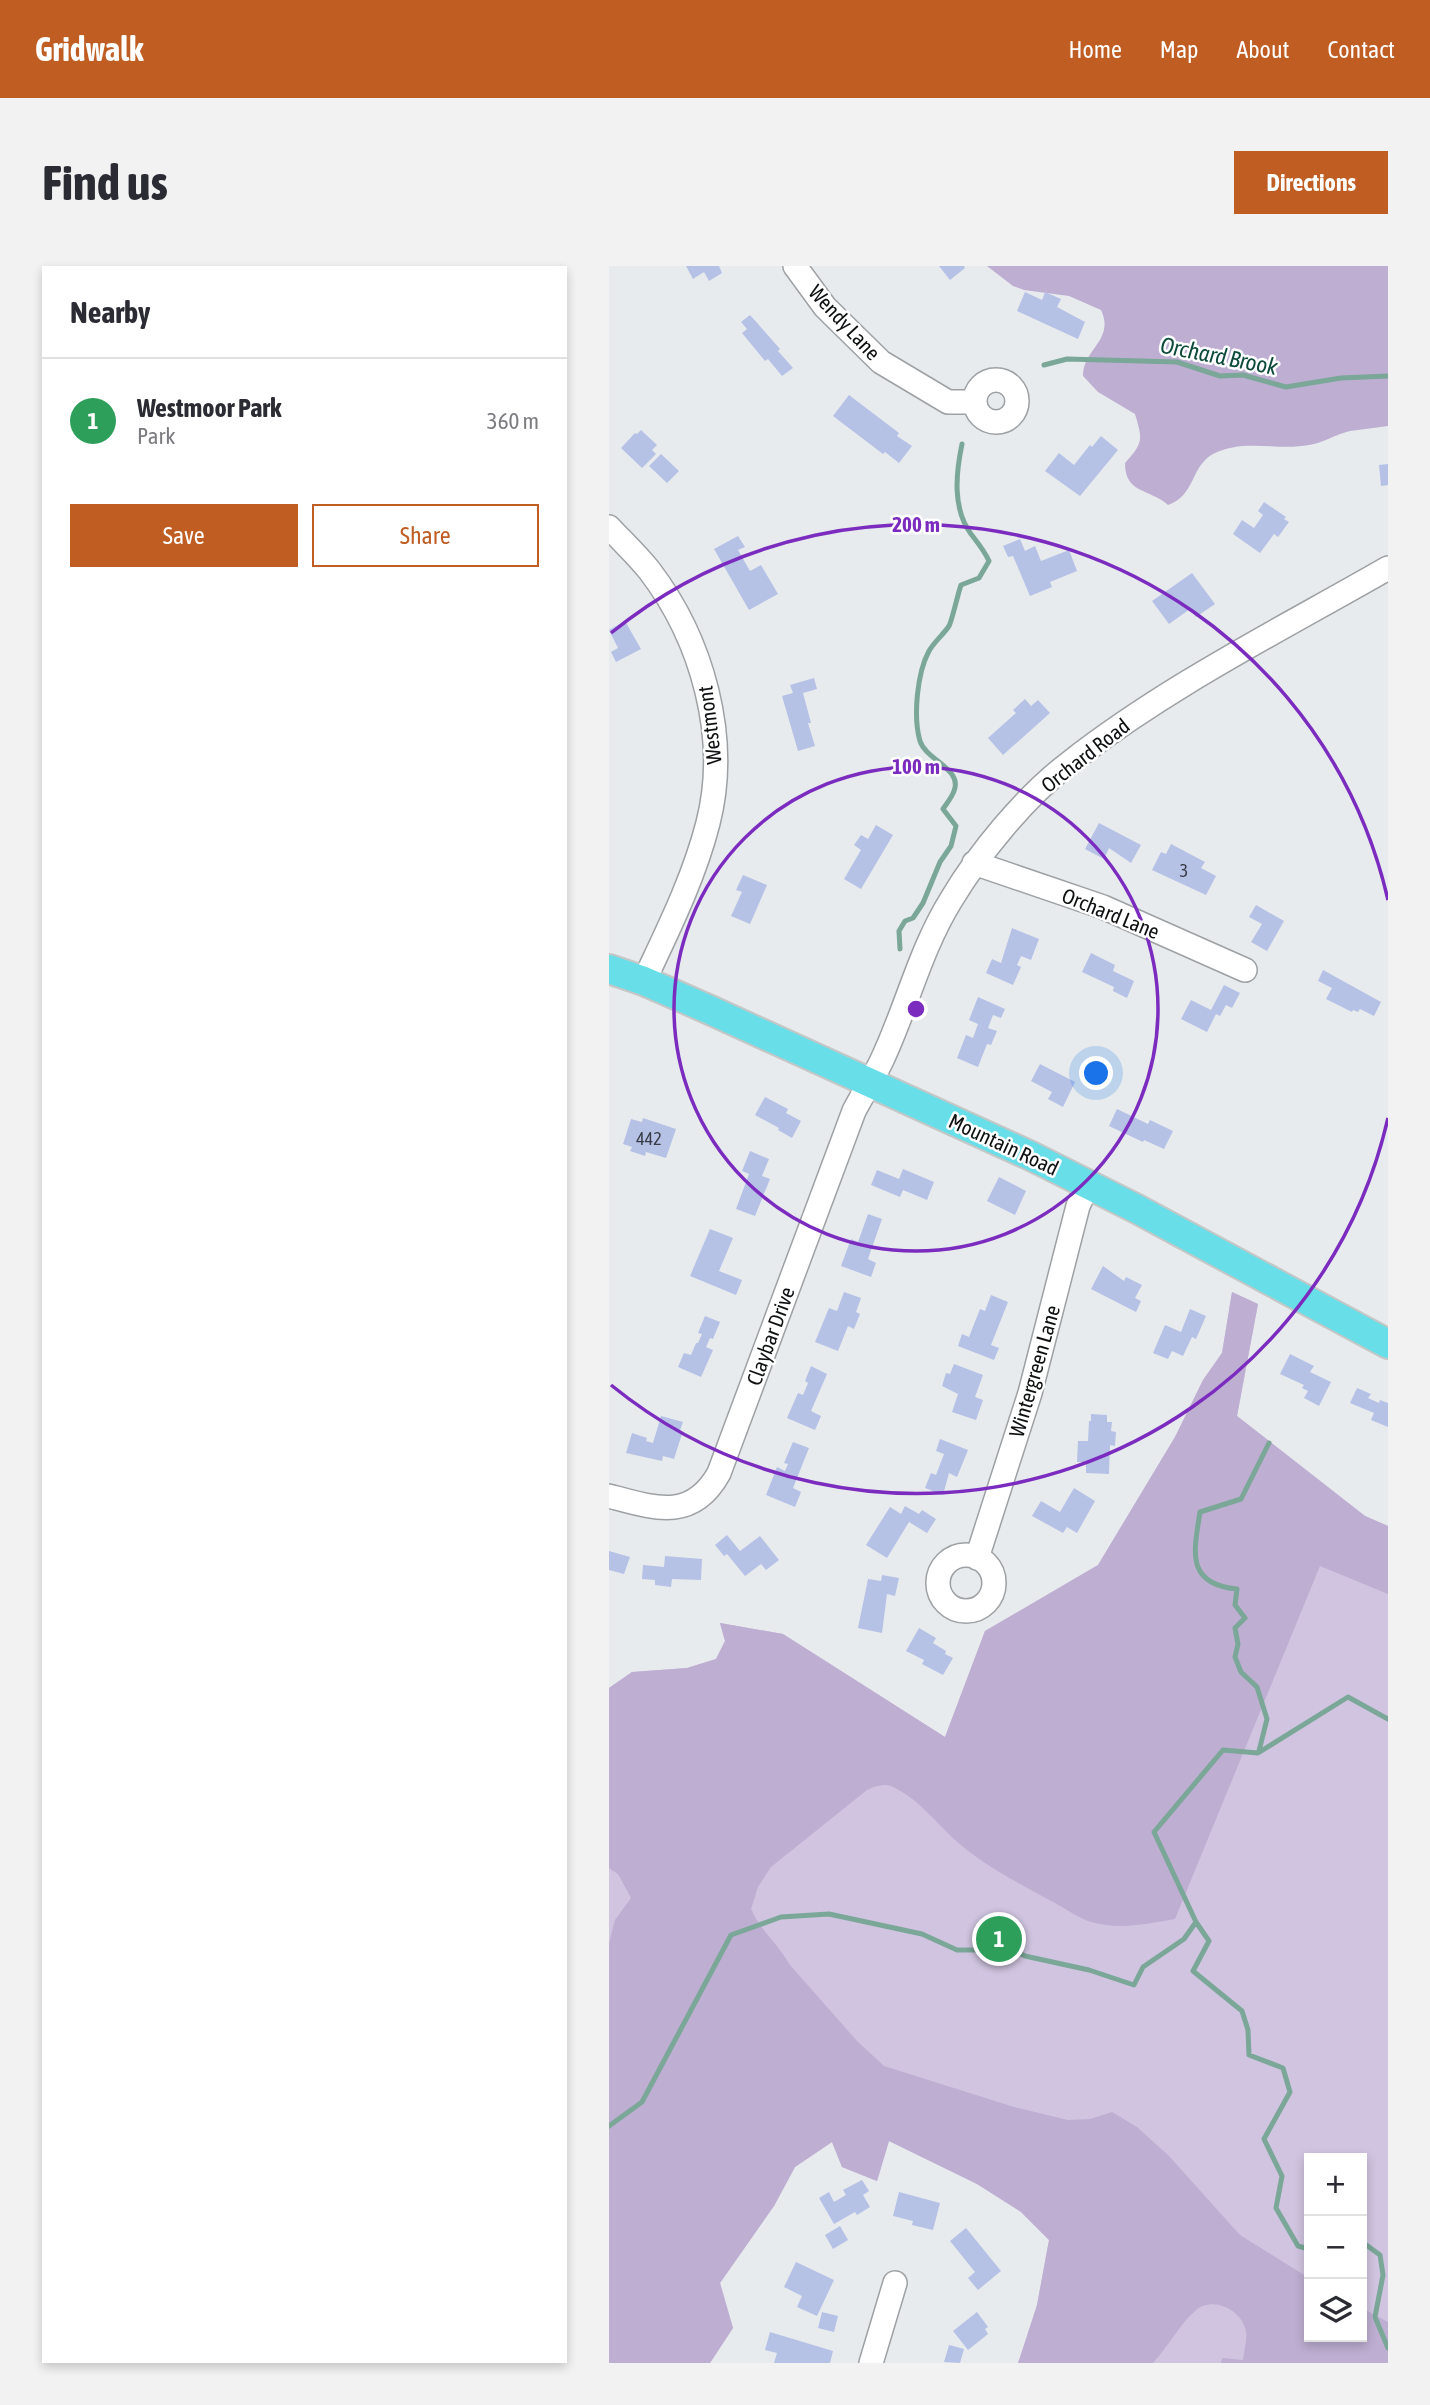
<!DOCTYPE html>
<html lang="en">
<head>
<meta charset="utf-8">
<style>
  body { margin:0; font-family:"Asap Condensed",sans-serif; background:#f2f2f3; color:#2b2b33 }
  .controls { position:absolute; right:21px; bottom:21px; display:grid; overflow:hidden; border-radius:0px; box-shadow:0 4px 10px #0003 }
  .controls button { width:63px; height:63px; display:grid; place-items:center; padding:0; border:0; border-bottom:2px solid #e1e1e2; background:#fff; color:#2b2b33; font:35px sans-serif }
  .you { position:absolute; left:488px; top:808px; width:24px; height:24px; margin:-18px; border:5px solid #fff; border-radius:50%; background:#1a73e8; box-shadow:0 0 0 10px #1a73e833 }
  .badge { display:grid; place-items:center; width:46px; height:46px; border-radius:50%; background:#bf5d22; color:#fff; font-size:23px; font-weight:700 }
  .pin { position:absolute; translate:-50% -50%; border:4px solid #fff; box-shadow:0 2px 7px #0006 }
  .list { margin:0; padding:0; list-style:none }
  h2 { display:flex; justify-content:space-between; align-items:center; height:91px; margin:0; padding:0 28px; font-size:30px }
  h2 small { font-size:23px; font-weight:400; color:#7c7c81 }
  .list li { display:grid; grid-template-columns:46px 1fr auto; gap:21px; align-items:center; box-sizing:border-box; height:126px; padding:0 28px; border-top:2px solid #e1e1e2 }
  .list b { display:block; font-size:26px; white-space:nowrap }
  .list p { margin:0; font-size:23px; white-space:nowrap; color:#7c7c81 }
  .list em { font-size:23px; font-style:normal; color:#7c7c81 }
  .actions { display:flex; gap:14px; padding:21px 28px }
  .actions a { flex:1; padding:16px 0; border:2px solid #bf5d22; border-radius:0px; text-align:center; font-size:24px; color:#bf5d22 }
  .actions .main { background:#bf5d22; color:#fff }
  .icon { flex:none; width:38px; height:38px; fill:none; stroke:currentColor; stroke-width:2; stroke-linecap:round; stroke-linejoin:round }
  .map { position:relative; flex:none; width:779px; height:2097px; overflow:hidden; border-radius:0px }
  header { display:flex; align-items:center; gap:42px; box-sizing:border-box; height:98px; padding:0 35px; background:#bf5d22; color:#fff }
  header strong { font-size:33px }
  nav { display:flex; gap:38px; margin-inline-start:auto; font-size:24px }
  .intro { display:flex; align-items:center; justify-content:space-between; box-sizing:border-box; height:168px; padding:0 42px }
  h1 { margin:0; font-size:49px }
  .button { padding:18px 32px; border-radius:0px; background:#bf5d22; color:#fff; font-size:24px; font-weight:700 }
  main { display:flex; gap:42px; padding:0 42px }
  aside { flex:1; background:#fff; border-radius:0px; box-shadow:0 4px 10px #0003 }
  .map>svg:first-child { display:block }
</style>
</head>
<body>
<header>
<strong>Gridwalk</strong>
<nav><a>Home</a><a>Map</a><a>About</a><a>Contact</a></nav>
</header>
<div class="intro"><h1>Find us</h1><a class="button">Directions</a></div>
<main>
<aside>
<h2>Nearby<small></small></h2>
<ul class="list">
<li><span class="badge" style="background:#2e9e5b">1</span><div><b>Westmoor Park</b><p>Park</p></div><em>360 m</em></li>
</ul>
<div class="actions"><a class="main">Save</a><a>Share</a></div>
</aside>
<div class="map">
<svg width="779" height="2097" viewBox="0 0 779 2097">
  <rect width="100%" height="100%" fill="#e7ebee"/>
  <path fill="#d0c4e0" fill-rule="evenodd" d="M623,1026L649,1038L628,1150L756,1250L779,1260V2097H410L428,2039L440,1974L412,1946L368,1918L280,1875L268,1915L233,1901L223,1876L186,1901L165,1940L111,2017L124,2062L101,2097H0V1422L23,1406L78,1402L107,1393L116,1375L111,1357L174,1368L336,1471L376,1365L489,1299L566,1171L594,1114L613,1087ZM700,1892H753V2071H700Z"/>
  <path fill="#beaed2" d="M378,0H779V160C767,162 754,163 741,165C727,168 714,177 700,179C668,185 634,172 604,188C581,201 587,229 559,239C540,222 516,228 516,197C534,177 534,174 526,148L489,126L474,110C474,83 506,74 492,44L460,30L415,24L404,20Z
    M623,1026L649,1038L628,1150L756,1250L779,1260V1328L711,1300L566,1653C537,1658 511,1664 482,1656C469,1652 456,1642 444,1636C410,1617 373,1599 345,1573C326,1555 308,1532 284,1521C275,1517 267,1520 258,1524L162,1601L149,1621L142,1643C151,1664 170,1679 181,1699L248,1775L275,1800L405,1841L459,1854L481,1853L503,1846L528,1861L560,1890L631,1969L700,2012V2071H753V2042L779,2056V2097H612L613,2092L634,2094C635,2085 638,2074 637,2066C634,2044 603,2029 586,2045C570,2059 559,2081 544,2097H409L428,2039L440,1974L412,1946L368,1918L280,1875L268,1915L233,1901L223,1876L186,1901L165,1940L111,2017L124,2062L101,2097H0V1677L6,1654L22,1632L9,1608L0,1602V1422L23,1406L78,1402L107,1393L116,1375L111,1357L174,1368L336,1471L376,1365L489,1299L566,1171L594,1114L613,1087Z"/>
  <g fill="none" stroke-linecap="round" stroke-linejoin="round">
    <path stroke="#7aa797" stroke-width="5" d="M435,99L458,93L568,96L611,110L634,109L677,121L732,112L779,110
      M291,683L290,665L296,655L304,652L314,637L331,596L342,580L347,560L334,543C338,537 343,531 345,525C354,503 317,494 311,475C304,451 308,407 320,385C325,376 334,369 340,360C343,355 349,327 352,319L370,312L380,295C375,284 369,277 362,268C343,242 347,207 353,178
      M650,1485L658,1453L648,1421L632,1406L626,1391L629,1378L626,1362L636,1352L626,1339L628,1323C576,1318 585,1285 591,1246L632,1233L660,1177
      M0,1860L33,1836L122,1669L172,1651L220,1648L313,1668L348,1684H368L382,1673L416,1690L480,1704L525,1719L534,1701L575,1673L587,1656
      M753,1979L756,1978L771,1989L774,2009L766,2051L779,2082
      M700,1983L689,1980L667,1942L673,1910L655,1873L681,1826L674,1802L640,1789L639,1764L633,1745L584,1705L600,1675L587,1656L545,1566L614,1484L649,1487L739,1431L779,1453"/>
  </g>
  <path fill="#b6c1e6" d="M77,0H110L113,7L100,15L95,6L84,13Z
    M330,0H355L356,2L341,14Z
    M416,26L433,34L436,26L452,33L448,41L476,56L469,73L408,45Z
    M141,49L171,83L169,85L184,102L173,110L159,93L156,95L133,67L138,63L132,56Z
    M240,129L290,167L288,170L303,180L290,197L276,186L274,188L224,150Z
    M32,164L48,179L43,184L47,188L33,202L12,182L26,167L28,168Z
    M492,170L509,184L471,230L436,205L450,187L465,199L481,179L483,181Z
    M52,188L70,205L58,217L40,200Z
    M779,198V219L772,220L770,199Z
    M655,236L677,251L675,253L680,256L669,271L665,268L651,287L624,268L633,254L645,262L654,249L649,245Z
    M129,270L136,281L129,284L141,305L152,299L169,328L140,344L105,283Z
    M411,273L416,285L426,280L432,295L460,284L468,305L441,316L443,321L421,330L404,290L399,291L394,280Z
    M583,307L606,338L587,351L581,343L560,358L543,335Z
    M16,355L32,383L7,396L2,386L9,382L0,364Z
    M205,412L208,423L194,427L202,457H199L206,480L189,485L173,430L184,427L181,419Z
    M416,433L422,440L429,434L441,447L394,489L379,472L407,447L404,444Z
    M490,557L532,579L522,597L500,582L495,593L476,583Z
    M267,559L284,569L252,623L235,613L252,584L245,579L252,569L259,573Z
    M562,578L596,596L592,602L607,610L597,629L543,604L552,586L557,588Z
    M134,609L158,619L141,658L122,650L133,626L127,624Z
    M647,639L675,655L658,685L642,676L653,658L640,651Z
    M403,662L430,673L422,694L412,690L408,699L412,701L404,719L377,707L383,693L392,697Z
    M482,687L506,699L504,705L525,715L518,732L504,725L505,721L473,706Z
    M714,704L772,736L765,750L751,743L749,746L744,744L743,746L717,733L723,722L709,715Z
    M615,719L631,727L623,742L617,739L611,750L607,748L598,766L572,753L582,734L602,744Z
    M369,731L396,743L392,752L384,749L379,762L388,765L382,779L378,778L369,801L348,792L357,769L364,772L369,758L360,754Z
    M431,798L466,816L454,841L439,833L443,826L422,815Z
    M156,831L179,843L177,847L192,855L183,872L169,864L170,862L146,849Z
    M508,843L539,858L541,854L564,865L555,883L535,874L534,876L500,860Z
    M34,852L67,863L57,892L37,886L36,890L21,885L23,881L14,878L22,853L33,856Z
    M141,885L160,893L153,910L161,913L146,950L127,943L140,908L133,905Z
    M294,903L325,916L318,934L294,924L291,931L262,919L268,904L290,913Z
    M390,911L417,925L406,949L378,935Z
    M259,948L273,953L259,993L267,997L262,1011L232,1000L242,973L249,976Z
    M101,963L124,972L110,1005L133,1014L127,1029L81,1010Z
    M494,1000L515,1015L517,1011L533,1019L526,1032L532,1035L527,1046L482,1023Z
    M235,1026L252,1032L247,1046L251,1048L245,1063L239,1060L229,1085L206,1076L220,1042L228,1045Z
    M382,1029L399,1036L382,1079L390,1082L385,1094L349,1080L353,1068L360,1071L371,1043L376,1045Z
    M581,1043L597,1050L587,1073L583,1071L574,1090L563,1085L559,1093L544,1087L556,1059L572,1066Z
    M96,1050L111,1056L104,1073L101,1072L97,1081L104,1084L92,1111L69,1101L75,1087L82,1089L87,1077H89L93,1068L89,1067Z
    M681,1088L705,1100L701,1106L722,1116L710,1140L695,1132L699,1125L693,1122L695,1119L671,1108Z
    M345,1098L374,1109L366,1131L374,1134L367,1154L343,1146L349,1128L333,1120L337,1107L341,1108Z
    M202,1100L218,1108L202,1145L212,1150L206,1164L178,1152L189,1127L194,1129L199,1117L196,1115Z
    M748,1122L762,1128L759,1132L770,1137L771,1134L779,1137V1161L762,1154L765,1147L741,1137Z
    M482,1148L498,1149V1156H503L502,1165L507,1166L506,1180L501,1179L500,1208L477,1207V1196H468L469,1175H479L480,1155H482Z
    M52,1150L74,1156L70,1167L73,1168L65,1193L54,1190L53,1195L17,1187L23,1167L38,1172L37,1175L44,1177Z
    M331,1173L359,1184L348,1211L340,1207L334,1229L316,1222L322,1207L327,1209L335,1188L327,1185Z
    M184,1176L200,1182L184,1222L192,1226L186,1241L157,1229L168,1201L176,1205L179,1198L175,1197Z
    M465,1222L486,1235L468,1267L458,1261L454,1267L423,1250L432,1235L451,1246Z
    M296,1240L310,1248L313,1244L327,1253L318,1267L300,1256L278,1292L257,1279L281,1241L292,1248Z
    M118,1269L131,1285L151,1270L170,1294L157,1304L152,1298L136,1310L118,1288L115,1290L106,1279Z
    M0,1285L21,1291L15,1308L0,1304Z
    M56,1290L93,1293L92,1314L63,1313L62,1321L46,1319V1314L33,1313L34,1299L55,1301Z
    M273,1309L290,1312L286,1330L278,1328L273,1367L249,1362L259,1313L272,1315Z
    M310,1362L327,1372L324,1377L337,1385L336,1388L344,1392L334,1409L313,1398L315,1394L297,1385Z
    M253,1914L260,1925L254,1929L261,1941L248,1949L246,1946L225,1958L210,1932L220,1926L225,1936L237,1929L234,1924Z
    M290,1926L331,1937L324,1964L303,1959L304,1955L284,1950Z
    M231,1960L239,1974L224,1983L216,1969Z
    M357,1962L392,2005L369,2024L359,2012L366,2006L341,1975Z
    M187,1996L225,2014L208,2050L188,2041L193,2030L175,2021Z
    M213,2046L229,2050L225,2066L209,2062Z
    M368,2046L379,2061L376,2063L379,2068L359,2084L344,2065Z
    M161,2066L224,2085L221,2097H165L168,2087L156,2084Z
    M340,2079L355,2083L351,2097L335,2096Z"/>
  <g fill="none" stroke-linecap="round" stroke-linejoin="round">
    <defs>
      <path id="minor" d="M186,0L216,41L272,96L339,136H366
        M366 135a21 21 0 1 1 42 0a21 21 0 1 1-42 0Z
        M0,261C13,275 28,289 40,304C93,373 121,471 99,557C85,612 59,664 35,715
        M365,597L494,641L636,704
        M0,1230C45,1242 83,1256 110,1207L245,845C254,828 265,811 273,794C298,741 311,684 342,634C370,587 416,531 459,498C557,421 671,364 779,302
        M329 1317a28 28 0 1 1 56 0a28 28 0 1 1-56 0Z
        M368,1292L421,1127L469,940L479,918
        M262,2097L286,2017"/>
      <path id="major" d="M0,703L35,715L101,744L422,890L528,943L779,1078"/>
    </defs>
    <use href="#minor" stroke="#9da1a4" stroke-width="26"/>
    <use href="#major" stroke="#c5c6c6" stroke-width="32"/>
    <use href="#minor" stroke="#fff" stroke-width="23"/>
    <use href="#major" stroke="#68dfe8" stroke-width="28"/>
  </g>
  <g fill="none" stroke="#7b2cbf" stroke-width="3.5">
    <circle cx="307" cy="743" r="242"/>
    <path d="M779 852A484 484 0 0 1 2 1119M2 367A484 484 0 0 1 779 634"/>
  </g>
  <g text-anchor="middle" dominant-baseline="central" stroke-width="5" stroke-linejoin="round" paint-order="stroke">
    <g font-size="18" fill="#383c46">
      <text x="575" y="604">3</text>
      <text x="40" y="872">442</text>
    </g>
    <g font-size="21" fill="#0e1011" stroke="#fff">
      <text transform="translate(236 56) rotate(47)">Wendy Lane</text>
      <text transform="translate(100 459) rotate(-97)">Westmont</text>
      <text transform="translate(476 489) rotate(-38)">Orchard Road</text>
      <text transform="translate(502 647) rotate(22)">Orchard Lane</text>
      <text transform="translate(395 878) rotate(25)">Mountain Road</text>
      <text transform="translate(161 1070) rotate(-70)">Claybar Drive</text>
      <text transform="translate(425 1105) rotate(-74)">Wintergreen Lane</text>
    </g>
    <g font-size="23" font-style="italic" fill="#0c4b3b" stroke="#fff">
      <text transform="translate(610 90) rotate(11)">Orchard Brook</text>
    </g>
  </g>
  <circle cx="307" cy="743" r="10" fill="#7b2cbf" stroke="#fff" stroke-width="3.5"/>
  <g font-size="21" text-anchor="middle" font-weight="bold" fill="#7b2cbf" stroke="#fff" stroke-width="5" stroke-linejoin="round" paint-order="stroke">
    <text x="307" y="266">200 m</text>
    <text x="307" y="508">100 m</text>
  </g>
</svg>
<div class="controls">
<button>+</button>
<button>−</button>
<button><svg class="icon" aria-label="layers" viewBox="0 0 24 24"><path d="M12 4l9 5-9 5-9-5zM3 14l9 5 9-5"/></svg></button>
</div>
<div class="you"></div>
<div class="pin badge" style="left:390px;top:1673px;background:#2e9e5b">1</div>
</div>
</main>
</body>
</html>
